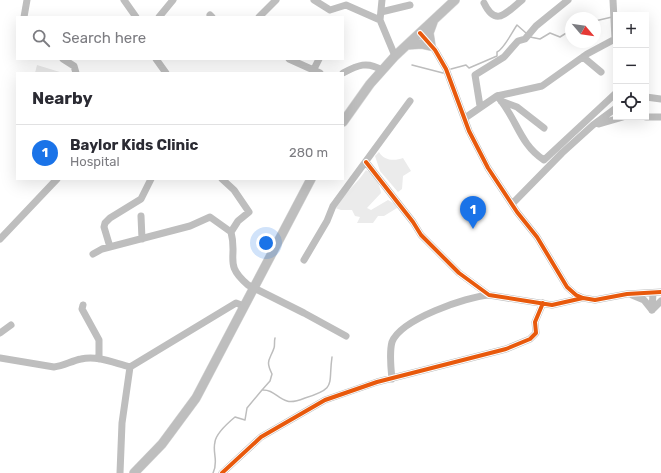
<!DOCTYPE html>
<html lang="en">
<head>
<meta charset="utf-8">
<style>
  body { margin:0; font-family:Rubik,sans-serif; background:#f7f7f7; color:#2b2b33 }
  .controls { position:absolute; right:12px; top:12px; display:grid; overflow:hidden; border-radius:0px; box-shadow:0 4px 16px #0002 }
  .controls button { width:36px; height:36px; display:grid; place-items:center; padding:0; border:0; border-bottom:1px solid #e1e1e2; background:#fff; color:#2b2b33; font:20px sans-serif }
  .compass { position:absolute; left:565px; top:12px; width:36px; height:36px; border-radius:50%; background:#fff; box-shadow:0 4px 16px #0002; rotate:119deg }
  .you { position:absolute; left:266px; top:243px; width:14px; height:14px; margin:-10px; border:3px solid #fff; border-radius:50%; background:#1a73e8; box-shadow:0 0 0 6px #1a73e833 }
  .badge { display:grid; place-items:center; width:26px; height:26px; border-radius:50%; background:#1a73e8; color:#fff; font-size:13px; font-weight:700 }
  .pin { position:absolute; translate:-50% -33px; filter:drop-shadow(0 1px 2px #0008) }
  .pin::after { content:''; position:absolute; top:21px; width:14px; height:12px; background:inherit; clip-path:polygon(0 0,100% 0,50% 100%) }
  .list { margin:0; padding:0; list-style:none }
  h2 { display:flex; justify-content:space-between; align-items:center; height:52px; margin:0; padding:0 16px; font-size:17px }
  h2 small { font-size:13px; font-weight:400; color:#7c7c81 }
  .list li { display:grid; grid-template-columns:26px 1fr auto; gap:12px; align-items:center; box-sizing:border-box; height:56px; padding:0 16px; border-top:1px solid #e1e1e2 }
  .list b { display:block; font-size:15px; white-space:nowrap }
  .list p { margin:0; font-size:13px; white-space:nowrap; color:#7c7c81 }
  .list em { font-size:13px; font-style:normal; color:#7c7c81 }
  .icon { flex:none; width:22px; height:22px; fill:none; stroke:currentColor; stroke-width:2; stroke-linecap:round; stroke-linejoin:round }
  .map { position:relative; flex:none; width:661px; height:473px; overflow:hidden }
  .search { position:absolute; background:#fff; box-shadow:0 4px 16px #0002; left:16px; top:16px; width:328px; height:44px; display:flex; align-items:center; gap:10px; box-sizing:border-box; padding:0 14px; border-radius:0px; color:#7c7c81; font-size:15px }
  .panel { position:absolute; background:#fff; box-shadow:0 4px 16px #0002; left:16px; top:72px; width:328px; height:108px; border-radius:0px }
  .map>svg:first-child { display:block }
</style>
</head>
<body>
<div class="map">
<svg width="661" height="473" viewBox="0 0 661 473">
  <rect width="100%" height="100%" fill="#fff"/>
  <path fill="#ebebeb" d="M37,65L63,73H35Z
    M379,152C384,161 395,161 403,158L411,171L403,176L402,189L398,192L380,171L375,156Z
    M366,170C374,174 380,184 381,193L367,208L371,210L388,200L395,204L397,208L384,216H378L373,223H357L360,217L355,216L352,210H341L335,208C343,194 357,184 366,170Z"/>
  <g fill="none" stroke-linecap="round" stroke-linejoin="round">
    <path stroke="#bdbdbd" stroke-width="1.5" d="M595,21L612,17
      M530,37L540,39L550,33L560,37L571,30
      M412,65L443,73
      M451,69L466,65L469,68L497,56V52C504,49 512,32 517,25L526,33
      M262,390L270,381L272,374C265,360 270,360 274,348C275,346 274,341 275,338
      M213,473C219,462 212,452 215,442C216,433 229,422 235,417L245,420L247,408L262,390C273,389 278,399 287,401C293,403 300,400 305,398C337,388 328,385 332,357"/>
    <defs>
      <path id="major" d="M407,45L422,44L431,46
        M431,46L429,33L433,22
        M343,122L370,84L395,56L455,0
        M134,473L162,444L196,398L311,179"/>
    </defs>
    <use href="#major" stroke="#dbdbdb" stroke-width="10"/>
    <path stroke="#bebebe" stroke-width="7" d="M124,0L136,17
      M314,0L330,10L346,5L380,20
      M382,0L380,20L395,56
      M484,3C496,28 507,12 522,0
      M381,12L410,5
      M210,15L212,17
      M24,17L27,0
      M159,17L173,0
      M259,17L276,0
      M420,33L435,50L446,69L469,131L488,168L517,212L537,237L567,287L576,295L583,298L595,300L627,294L661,292
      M583,57L601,72
      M63,59L74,66L76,73
      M156,59L166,73
      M289,59L320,73
      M312,73L319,59
      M343,73C358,65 367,61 382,70
      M497,96C517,118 519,144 544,160L616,93
      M646,97L661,99
      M501,101L517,107L544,128
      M480,106L475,75L504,57L518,41L525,39L536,26L568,0
      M646,117H661
      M465,118L497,96L542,86L587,54L615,39L613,0
      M599,124L623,117
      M366,162L413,222L421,235L459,273L489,295L552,305L583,298
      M512,204L562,153L593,125L616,108
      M141,216L142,239
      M231,232C238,258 223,264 248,285L304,313L346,336
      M0,239L57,179
      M110,247L104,227L105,223L110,218L141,199L151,179
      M93,254L102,249L190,226L210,217L231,232L238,221L249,212L234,190L222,179
      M304,260L327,221L333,206L410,101
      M632,295L644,300L652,310
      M83,305L82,309L99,340V359
      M652,310L653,293
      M652,310L661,301
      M0,333L11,325
      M0,358L54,367C64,366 71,361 81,359C97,355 114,363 130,367L236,303L244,306
      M392,379C391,369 389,353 392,342C401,319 466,297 489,295
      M120,473L122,423L130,367
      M222,473L261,437L325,400L377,382L506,349L530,339L536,333L535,322L543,303"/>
    <use href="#major" stroke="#bebebe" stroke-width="9"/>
    <defs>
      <path id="cycleway" d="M420,33L435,50L446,69L469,131L488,168L517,212L537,237L567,287L576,295L583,298L595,300L627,294L661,292
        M366,162L413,222L421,235L459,273L489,295L552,305L583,298
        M222,473L261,437L325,400L377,382L506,349L530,339L536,333L535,322L543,303"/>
    </defs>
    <use href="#cycleway" stroke="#fff" stroke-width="6"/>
    <use href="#cycleway" stroke="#e8590c" stroke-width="4"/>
  </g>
</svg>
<div class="controls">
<button>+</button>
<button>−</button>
<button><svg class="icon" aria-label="locate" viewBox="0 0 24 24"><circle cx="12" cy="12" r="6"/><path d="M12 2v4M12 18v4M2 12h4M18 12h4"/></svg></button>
</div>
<svg class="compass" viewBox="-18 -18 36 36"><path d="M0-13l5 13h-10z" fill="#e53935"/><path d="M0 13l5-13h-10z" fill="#7c7c81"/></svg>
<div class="you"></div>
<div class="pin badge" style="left:473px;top:229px">1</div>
<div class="search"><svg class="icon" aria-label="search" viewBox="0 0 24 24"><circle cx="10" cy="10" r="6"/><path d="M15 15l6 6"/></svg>Search here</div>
<section class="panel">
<h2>Nearby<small></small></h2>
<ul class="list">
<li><span class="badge">1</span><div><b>Baylor Kids Clinic</b><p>Hospital</p></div><em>280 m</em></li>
</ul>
</section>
</div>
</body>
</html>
